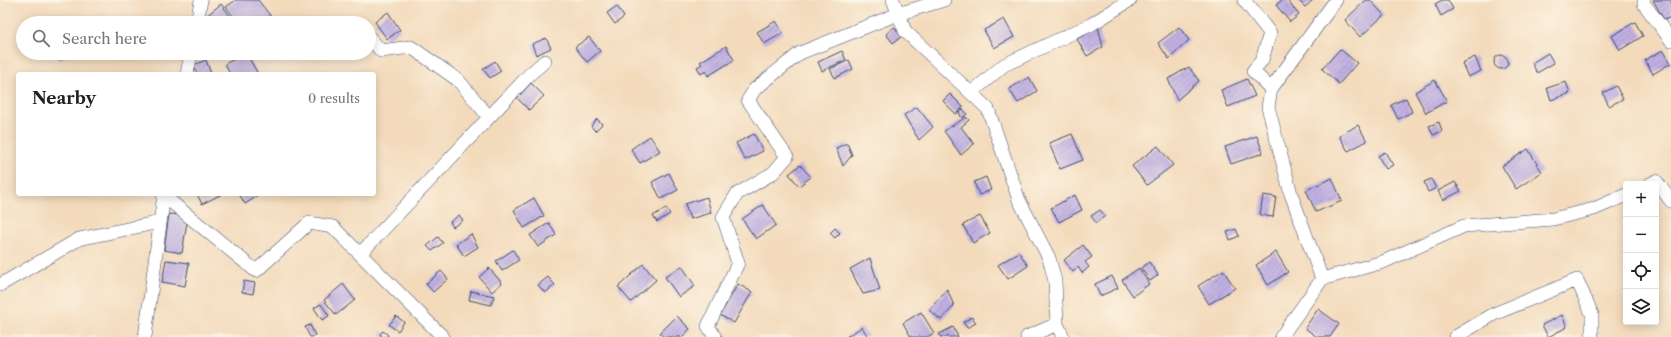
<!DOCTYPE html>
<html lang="en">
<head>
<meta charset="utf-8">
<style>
  body { margin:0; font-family:"Libre Caslon Text",serif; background:#f6f6f6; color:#202124 }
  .controls { position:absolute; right:12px; bottom:12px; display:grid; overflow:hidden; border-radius:4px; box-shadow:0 2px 10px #0003 }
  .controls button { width:36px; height:36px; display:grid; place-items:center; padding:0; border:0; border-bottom:1px solid #e0e0e0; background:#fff; color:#202124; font:20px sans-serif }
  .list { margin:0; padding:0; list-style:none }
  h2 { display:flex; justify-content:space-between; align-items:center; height:52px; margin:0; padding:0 16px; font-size:17px }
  h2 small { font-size:13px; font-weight:400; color:#757577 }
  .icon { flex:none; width:22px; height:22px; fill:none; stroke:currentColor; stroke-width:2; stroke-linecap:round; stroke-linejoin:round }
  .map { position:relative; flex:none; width:1671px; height:337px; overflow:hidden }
  .search { position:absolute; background:#fff; box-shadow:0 2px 10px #0003; left:16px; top:16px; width:360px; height:44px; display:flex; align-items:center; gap:10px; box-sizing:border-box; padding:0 14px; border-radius:22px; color:#757577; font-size:15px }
  .panel { position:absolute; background:#fff; box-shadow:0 2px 10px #0003; left:16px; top:72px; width:360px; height:124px; border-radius:4px }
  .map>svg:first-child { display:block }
</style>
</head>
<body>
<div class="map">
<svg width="1671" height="337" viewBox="0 0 1671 337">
  <defs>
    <pattern id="building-hatch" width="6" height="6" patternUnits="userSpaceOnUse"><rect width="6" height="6" fill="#c1b1e3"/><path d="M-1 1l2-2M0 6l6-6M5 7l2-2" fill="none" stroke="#9c90bb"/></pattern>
  </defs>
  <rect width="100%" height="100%" fill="#fcf5e5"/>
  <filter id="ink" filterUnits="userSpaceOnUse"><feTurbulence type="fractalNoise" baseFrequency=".025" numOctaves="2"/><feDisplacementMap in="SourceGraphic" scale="8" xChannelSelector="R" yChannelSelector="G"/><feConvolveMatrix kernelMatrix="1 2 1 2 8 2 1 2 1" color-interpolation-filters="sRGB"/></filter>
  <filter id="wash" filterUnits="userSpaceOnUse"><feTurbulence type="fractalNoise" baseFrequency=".012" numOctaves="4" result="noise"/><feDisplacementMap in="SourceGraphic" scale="16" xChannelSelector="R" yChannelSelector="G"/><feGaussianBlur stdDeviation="0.9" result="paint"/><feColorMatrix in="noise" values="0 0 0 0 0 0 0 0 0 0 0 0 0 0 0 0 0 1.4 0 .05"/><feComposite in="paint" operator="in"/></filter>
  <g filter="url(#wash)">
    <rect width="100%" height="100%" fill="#f3dabb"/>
    <g id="blocks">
      <path fill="url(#building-hatch)" d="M236,0H258L276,23H239L226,7Z
        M1282,0H1287L1299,15L1290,22L1276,5Z
        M1298,0H1313L1305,7Z
        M1366,0H1370L1384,15L1360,37L1345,20Z
        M1442,0H1448L1453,9L1441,16L1435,4Z
        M1653,0H1671V17L1664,20Z
        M221,4L231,17L224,23H200L199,22Z
        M617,6L624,17L615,24L607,13Z
        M388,12L400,30L387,39L375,22Z
        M1004,19L1014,37L994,48L984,30Z
        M776,21L783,33L764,44L757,32Z
        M1635,22L1643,36L1620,50L1612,36Z
        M894,27L902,36L893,43L886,34Z
        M1098,27L1103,47L1087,56L1077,39Z
        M1179,27L1189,40L1169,59L1158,43Z
        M589,37L600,51L587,62L575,47Z
        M546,38L551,48L536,55L532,44Z
        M726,46L734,60L708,76L706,71L701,74L697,67L702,64L700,62Z
        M1340,49L1357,63L1339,84L1322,69Z
        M1663,50L1671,63L1653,74L1645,60Z
        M842,51L846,60L822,71L818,62Z
        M55,53H72L59,60Z
        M246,53L258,74H230L225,64Z
        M1548,53L1554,63L1537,73L1532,63Z
        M1494 62a7 7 0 1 1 14 0a7 7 0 1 1-14 0Z
        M1475,57L1481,71L1468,77L1462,63Z
        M206,60L211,74H197L194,65Z
        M849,60L853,69L835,78L830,69Z
        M495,61L501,71L490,78L483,69Z
        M1189,67L1199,81L1177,100L1168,79Z
        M1029,77L1037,91L1018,103L1009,89Z
        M1247,79L1255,96L1228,107L1221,90Z
        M1435,80L1447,101L1426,113L1415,92Z
        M1566,82L1570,93L1551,100L1547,88Z
        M531,83L544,96L529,110L517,98Z
        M1616,86L1623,99L1609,106L1603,93Z
        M950,94L963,107L956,114L943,101Z
        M1406,98L1412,112L1398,119L1391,105Z
        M917,107L933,127L919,140L904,115Z
        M963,109L967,114L962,118L959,113Z
        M966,117L969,120L961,127L974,144L961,155L944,131Z
        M597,119L602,124L595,131L591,126Z
        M1439,122L1442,131L1433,135L1429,126Z
        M1358,125L1367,141L1348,151L1339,136Z
        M754,134L763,151L745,160L736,143Z
        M1072,134L1083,160L1060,169L1049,143Z
        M650,136L660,151L640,163L631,149Z
        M1257,136L1263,153L1231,164L1225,147Z
        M847,143L852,155L843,166L836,148Z
        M1158,146L1173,165L1147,185L1132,166Z
        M1528,149L1542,172L1516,189L1502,166Z
        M1385,152L1393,165L1386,169L1378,156Z
        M800,165L811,177L799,186L789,174Z
        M669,173L678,190L661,199L652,182Z
        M986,177L991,190L979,195L974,182Z
        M1332,178L1342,201L1316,212L1306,190Z
        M1431,179L1436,188L1428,192L1424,182Z
        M1455,182L1461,191L1443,200L1438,191Z
        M197,194H222L202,204Z
        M239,194H261L245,204Z
        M1075,195L1082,210L1059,222L1051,208Z
        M1263,195L1276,197L1273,217L1260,215Z
        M707,197L711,213L690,219L685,204Z
        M534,198L544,216L524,228L514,210Z
        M763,205L776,225L756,239L742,219Z
        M666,208L670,214L657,222L653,216Z
        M1100,210L1105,216L1096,223L1091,216Z
        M169,214L188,216L182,253L164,250Z
        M459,215L463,220L453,227L450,222Z
        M980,216L990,233L973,243L963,225Z
        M549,223L556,235L538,247L530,235Z
        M835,228L840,233L835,238L830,233Z
        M1236,229L1239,236L1230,240L1227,232Z
        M471,234L478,247L464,256L456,244Z
        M438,237L443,243L432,251L427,246Z
        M1083,245L1092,257L1085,262L1089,267L1082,273L1078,267L1073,272L1064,260Z
        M513,250L519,260L502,271L496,261Z
        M1019,252L1028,266L1008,279L998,265Z
        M1276,252L1288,272L1268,285L1256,265Z
        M870,258L880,290L863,294L850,269Z
        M166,260L189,263L185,286L162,282Z
        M1149,262L1158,275L1150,281L1141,268Z
        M643,264L656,280L631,302L618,287Z
        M682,266L695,286L679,297L665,277Z
        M489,268L502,283L492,292L479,277Z
        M1139,268L1149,284L1133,296L1122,280Z
        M1223,270L1235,288L1209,304L1198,286Z
        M441,271L448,279L433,292L426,284Z
        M1112,276L1118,288L1100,296L1095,284Z
        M548,277L555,285L545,293L538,285Z
        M244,281L255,283L253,294L242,292Z
        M343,284L355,300L336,315L324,300Z
        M738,284L752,292L734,323L720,315Z
        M947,289L954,306L941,320L929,310Z
        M471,291L494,296L491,305L469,300Z
        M321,304L329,316L322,320L314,308Z
        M1318,309L1339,324L1330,337H1317L1305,328Z
        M921,312L934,333L927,337H911L903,323Z
        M1562,315L1567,327L1548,337L1542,325Z
        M396,316L404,322L398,331L389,325Z
        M677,316L690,329L682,337H664L660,333Z
        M972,317L976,323L967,328L963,322Z
        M310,325L315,335L312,337H310L305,327Z
        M862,327L868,337H846Z
        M953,327L958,337H941L939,334Z
        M383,331L388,335L387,337H382L380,334Z"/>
    </g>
  </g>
  <g filter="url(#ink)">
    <use href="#blocks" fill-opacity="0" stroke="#3b496c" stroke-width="1"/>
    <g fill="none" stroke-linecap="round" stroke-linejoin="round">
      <defs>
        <path id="minor" d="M893,0L905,31L988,109L1019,200L1049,258L1055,281L1057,324L1063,337
          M1244,0L1270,33L1262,60L1253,71L1271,89
          M1644,0V4L1671,40
          M197,23L201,0
          M369,37L381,51L411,47L458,80L489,117
          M187,74L191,53
          M971,93L1004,65L1092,24L1130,0
          M1650,184L1656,181L1671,201
          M164,196L256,271L309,223L333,227L443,337
          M361,253L530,74L545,61
          M1322,279L1383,262L1464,226L1553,219L1594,209L1626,195
          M0,285L79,239L160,222
          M145,337L164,194
          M715,337L708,326L738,263L723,217L737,194L773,173L787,157L748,100L755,89L800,53L898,14L944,0
          M1027,337L1057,324
          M1281,337L1322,279L1291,194L1268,107L1271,89L1336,0
          M1455,337L1494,314L1577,280L1592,314V337"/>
      </defs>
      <use href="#minor" stroke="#3b496c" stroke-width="14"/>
      <use href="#minor" stroke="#fff" stroke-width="13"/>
    </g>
  </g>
</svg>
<div class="controls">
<button>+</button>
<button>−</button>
<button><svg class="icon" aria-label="locate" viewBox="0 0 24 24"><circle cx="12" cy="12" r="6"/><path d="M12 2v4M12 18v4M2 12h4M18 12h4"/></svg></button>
<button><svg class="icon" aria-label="layers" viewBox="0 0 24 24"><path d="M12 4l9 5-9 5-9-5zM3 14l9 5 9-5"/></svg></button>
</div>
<div class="search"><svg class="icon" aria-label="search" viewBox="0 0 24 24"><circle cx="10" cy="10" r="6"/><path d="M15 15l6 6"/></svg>Search here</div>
<section class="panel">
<h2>Nearby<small>0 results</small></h2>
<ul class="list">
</ul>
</section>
</div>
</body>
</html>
